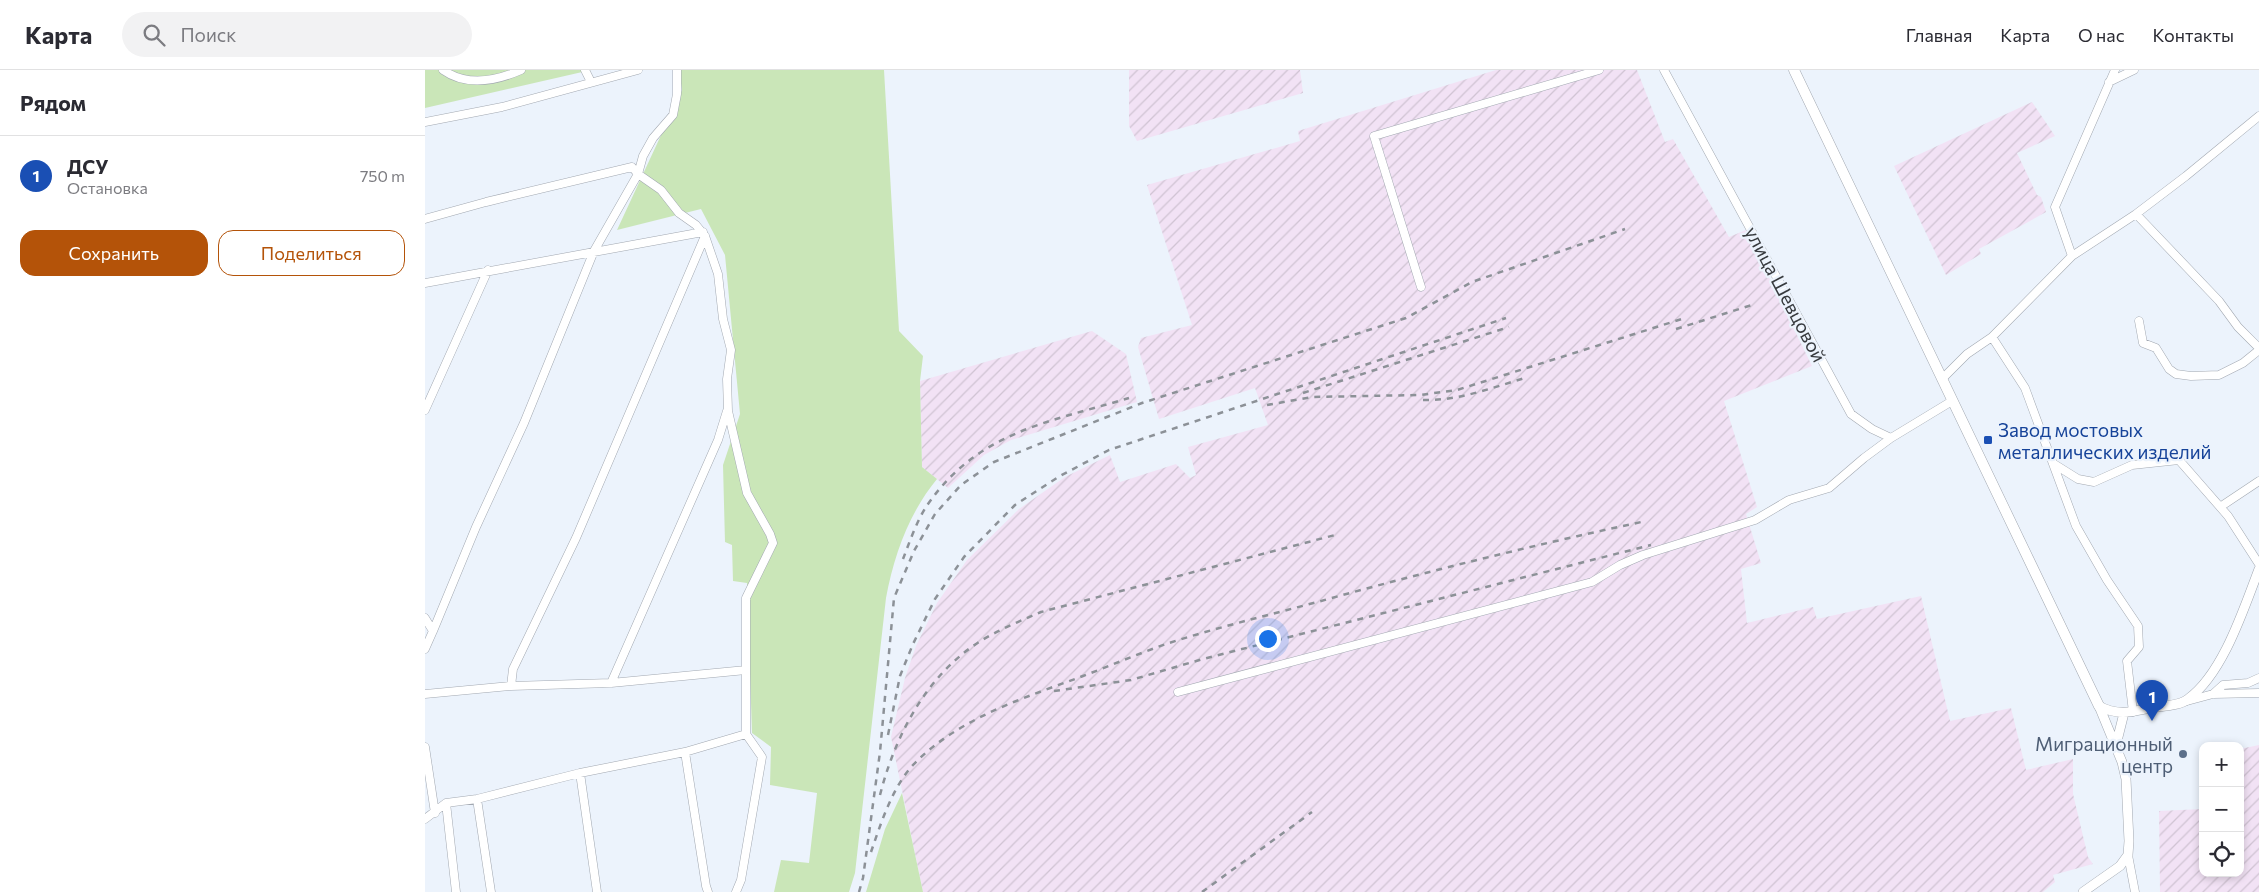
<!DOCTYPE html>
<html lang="ru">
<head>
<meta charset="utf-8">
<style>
  body { margin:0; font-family:Commissioner,sans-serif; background:#f2f2f3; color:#2b2b33 }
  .controls { position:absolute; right:15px; bottom:15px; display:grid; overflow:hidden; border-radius:10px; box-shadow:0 2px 8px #0003 }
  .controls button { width:45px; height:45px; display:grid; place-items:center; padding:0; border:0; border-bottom:1px solid #e1e1e2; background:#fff; color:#2b2b33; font:25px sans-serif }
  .you { position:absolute; left:842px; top:568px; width:18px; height:18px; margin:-12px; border:4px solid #fff; border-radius:50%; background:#1a73e8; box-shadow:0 0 0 8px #1a73e833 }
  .badge { display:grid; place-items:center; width:32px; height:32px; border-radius:50%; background:#b45309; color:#fff; font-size:16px; font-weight:700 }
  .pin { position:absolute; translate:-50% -41px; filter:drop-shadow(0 1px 2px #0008) }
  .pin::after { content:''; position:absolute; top:26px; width:18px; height:15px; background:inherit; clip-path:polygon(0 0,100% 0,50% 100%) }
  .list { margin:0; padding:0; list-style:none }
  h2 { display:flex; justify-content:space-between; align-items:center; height:65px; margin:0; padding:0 20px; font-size:21px }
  h2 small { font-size:16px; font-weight:400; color:#7c7c81 }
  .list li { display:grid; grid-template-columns:32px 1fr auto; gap:15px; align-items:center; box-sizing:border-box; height:80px; padding:0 20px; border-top:1px solid #e1e1e2 }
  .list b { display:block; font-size:19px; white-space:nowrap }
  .list p { margin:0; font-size:16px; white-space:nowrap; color:#7c7c81 }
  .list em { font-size:16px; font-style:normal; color:#7c7c81 }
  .actions { display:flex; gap:10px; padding:15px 20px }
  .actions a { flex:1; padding:11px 0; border:1px solid #b45309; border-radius:15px; text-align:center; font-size:18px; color:#b45309 }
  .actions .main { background:#b45309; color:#fff }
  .icon { flex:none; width:28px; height:28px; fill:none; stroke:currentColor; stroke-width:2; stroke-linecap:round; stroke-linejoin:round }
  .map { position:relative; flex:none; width:1834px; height:822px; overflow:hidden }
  header { display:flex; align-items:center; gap:30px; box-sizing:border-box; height:70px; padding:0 25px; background:#fff; border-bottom:1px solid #e1e1e2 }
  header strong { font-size:24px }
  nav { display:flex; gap:28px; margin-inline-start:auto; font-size:18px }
  .search { width:350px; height:45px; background:#f2f2f3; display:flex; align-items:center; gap:12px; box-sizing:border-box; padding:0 18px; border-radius:28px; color:#7c7c81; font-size:19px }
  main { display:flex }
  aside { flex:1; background:#fff }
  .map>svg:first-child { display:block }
</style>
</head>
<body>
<header>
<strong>Карта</strong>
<div class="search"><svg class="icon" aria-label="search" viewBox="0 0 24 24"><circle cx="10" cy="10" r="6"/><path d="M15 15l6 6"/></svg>Поиск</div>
<nav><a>Главная</a><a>Карта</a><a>О нас</a><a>Контакты</a></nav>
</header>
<main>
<aside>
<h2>Рядом<small></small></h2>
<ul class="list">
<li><span class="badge" style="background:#1a4fb4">1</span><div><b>ДСУ</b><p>Остановка</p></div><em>750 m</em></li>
</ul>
<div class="actions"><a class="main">Сохранить</a><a>Поделиться</a></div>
</aside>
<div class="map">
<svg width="1834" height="822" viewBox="0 0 1834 822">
  <defs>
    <pattern id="industrial-furrows" width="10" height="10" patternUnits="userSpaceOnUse" patternTransform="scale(1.25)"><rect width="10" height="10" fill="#f2e2f5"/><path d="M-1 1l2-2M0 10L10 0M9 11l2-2" fill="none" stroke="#d0c3d3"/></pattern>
  </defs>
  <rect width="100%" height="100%" fill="#ecf3fc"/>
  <path fill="url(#industrial-furrows)" d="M704,0H875L878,23L712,71L704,56Z
    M1071,0H1212L1240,72L1248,69L1304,167L1321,160L1387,296L1299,331L1332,437L1321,444L1336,493L1316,499L1322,553L1388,537L1392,549L1496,526L1525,651L1586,638L1601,700L1648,689V724L1663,787L1668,794L1628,805L1630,812L1618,822H498L466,667L480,608L491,576L512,533L542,490L594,439L640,407L685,385L695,412L751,394L765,408L771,405L763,377L843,355L830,318L734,349L713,277L716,268L767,255L722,115L875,71L873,61Z
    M1607,32L1630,66L1592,83L1612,125L1616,127L1621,142L1554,179L1556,184L1521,205L1469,96Z
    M667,261L701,284L712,332L586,370L559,385L523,418L497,397L495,311Z
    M1834,675V822H1735L1734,741L1778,739V803H1815V679Z"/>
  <path fill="#cae6b8" d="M0,0H166L0,38Z
    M254,0H459L474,261L498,286L495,311L497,397L512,409C484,443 469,485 461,528L430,803L424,822H349L356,790L384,793L392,723L345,715L346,677L327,663L322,513L308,511L307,475L300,472L298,395L315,344L300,185L276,139L192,160L257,20Z
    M477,723L498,822H441L460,759Z"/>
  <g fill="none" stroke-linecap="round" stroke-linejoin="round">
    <defs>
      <path id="minor" d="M18,0C42,17 71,11 96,0
        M160,0L166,12
        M1239,0L1426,344L1447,359L1466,368L1527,331
        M1684,12L1709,0
        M0,52L77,37L213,0
        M1711,144L1761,106L1834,46
        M0,149L61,132L207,97L213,104L169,181L99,353L51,457L8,561
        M1647,186L1711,144L1794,231L1813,257L1834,278
        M0,213L278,162
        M996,217L949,66L1174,0
        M1714,251L1718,273L1731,278L1744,299L1751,304L1766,306L1794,305L1818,293L1834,280
        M1567,267L1600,318L1651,456L1682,510L1713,556L1714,577L1702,591L1708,642
        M1517,309L1542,284L1567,267L1647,186L1630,137L1690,0
        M0,340L63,200
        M1629,394L1653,409L1669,412L1707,395L1754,390L1803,446L1834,494
        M1795,437L1834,411
        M0,548L8,561L0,579
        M186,613L293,370L302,341
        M86,616L88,599L151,468L280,166
        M753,622L1167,512L1195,495L1218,485L1330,450L1364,430L1404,418L1439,388L1466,368
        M0,624L86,616L186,613L321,600V528L348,473L345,464L322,423L303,341L302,309L306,280L298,249L293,204L280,166L271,155L254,143L236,120L213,104L218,86L228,68L248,45L252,24V0
        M1788,624L1798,615L1823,613L1834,608
        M1762,631L1788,624L1834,623
        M0,677L10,743
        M260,682L281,816L283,822
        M155,703L172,822
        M52,729L66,822
        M21,733L31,822
        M0,749L21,733L52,729L155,703L260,682L321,664V600
        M1703,785L1710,822
        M311,822L316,810L337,687L321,664"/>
      <path id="tertiary" d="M1674,636C1692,646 1707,642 1726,638C1737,636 1755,636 1763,629C1798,604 1819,538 1834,499
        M1691,675L1699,643
        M1658,822L1695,796L1703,785L1704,771L1701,709L1697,692L1674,636"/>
      <path id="secondary" d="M1369,0L1674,636"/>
    </defs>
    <use href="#minor" stroke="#a2a8b1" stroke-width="9"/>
    <use href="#tertiary" stroke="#a2a8b1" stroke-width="10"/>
    <use href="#secondary" stroke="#a2a8b1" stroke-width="11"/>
    <use href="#minor" stroke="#fff" stroke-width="8"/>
    <use href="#tertiary" stroke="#fff" stroke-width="9"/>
    <use href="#secondary" stroke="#fff" stroke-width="10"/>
    <path stroke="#8c9197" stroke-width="2.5" stroke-dasharray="6 6" stroke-linecap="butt" d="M1251,259L1330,234
      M878,323L1084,257
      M998,330C1034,331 1069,317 1103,307
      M842,335L887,327L995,325L1032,320L1260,248
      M478,489C485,471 492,450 503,434C554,361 625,352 704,328
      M629,621L706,610L778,589L1226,475
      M463,665L475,606L488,574L510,529L539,487L590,435L635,406L684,380L1081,248
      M455,725C470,666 501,606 554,572C573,560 595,551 616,542L910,465
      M446,782C456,753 467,718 488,695C533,648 599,628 658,606C687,595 715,583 744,573C800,555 857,542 914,526C1016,498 1118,473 1221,451
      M434,822L438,808L455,682L469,528L489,481L510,444L536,415L569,392L717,333L981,248L1047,212L1200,159
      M777,822L887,742"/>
  </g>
  <rect fill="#1a4fb4" stroke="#ecf3fc" stroke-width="2" x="1558" y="365" width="10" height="10" rx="2.5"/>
  <circle fill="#5c6f8a" stroke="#ecf3fc" stroke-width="2" cx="1758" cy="684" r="5"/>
  <g text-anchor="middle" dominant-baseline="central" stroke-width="4.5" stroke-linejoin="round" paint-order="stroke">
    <g font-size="19" fill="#373a3e" stroke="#ecf3fc">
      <text transform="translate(1361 224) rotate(62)">улица Шевцовой</text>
    </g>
    <g font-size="19" fill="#164399" stroke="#ecf3fc" text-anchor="start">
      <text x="1573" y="359">Завод мостовых<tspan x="1573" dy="22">металлических изделий</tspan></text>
    </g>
    <g font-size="19" fill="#4e5e75" stroke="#ecf3fc" text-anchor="end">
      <text x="1748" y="673">Миграционный<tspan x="1748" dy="22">центр</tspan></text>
    </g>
  </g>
</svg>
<div class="controls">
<button>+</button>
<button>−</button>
<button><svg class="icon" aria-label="locate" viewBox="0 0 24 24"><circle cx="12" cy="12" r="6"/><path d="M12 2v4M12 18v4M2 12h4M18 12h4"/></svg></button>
</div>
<div class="you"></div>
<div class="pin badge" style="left:1727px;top:651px;background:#1a4fb4">1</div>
</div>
</main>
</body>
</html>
